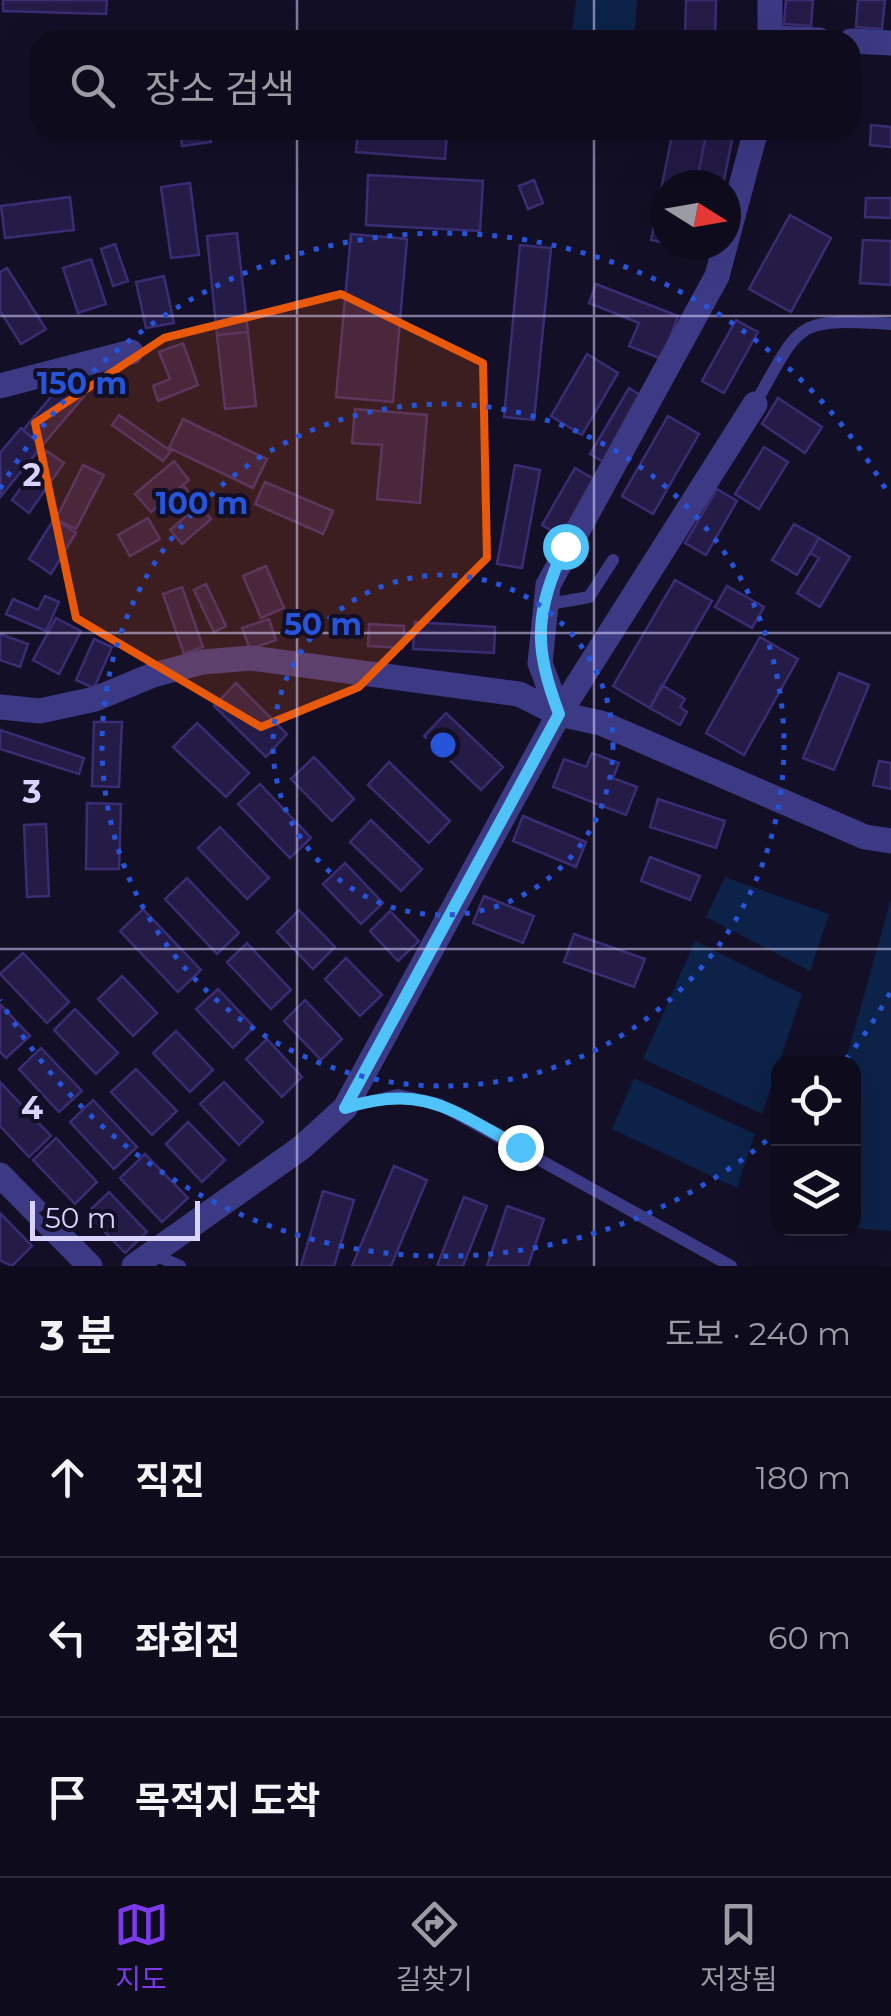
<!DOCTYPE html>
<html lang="ko">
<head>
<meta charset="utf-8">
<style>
  body { margin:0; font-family:Montserrat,"Noto Sans KR",sans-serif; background:#1c1929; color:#f1f3f6 }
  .controls { position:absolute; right:30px; bottom:30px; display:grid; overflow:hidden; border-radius:20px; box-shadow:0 10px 40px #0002 }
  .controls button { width:90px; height:90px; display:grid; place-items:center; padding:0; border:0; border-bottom:2px solid #2e2b3b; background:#0e0b1c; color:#f1f3f6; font:50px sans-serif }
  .compass { position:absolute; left:651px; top:170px; width:90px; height:90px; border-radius:50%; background:#0e0b1c; box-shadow:0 10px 40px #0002; rotate:101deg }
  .scale { position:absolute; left:30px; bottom:25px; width:170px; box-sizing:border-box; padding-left:10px; border:5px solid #d9d4ff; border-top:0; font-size:28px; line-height:35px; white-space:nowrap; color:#d9d4ff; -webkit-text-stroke:8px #130f26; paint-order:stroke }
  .stop { position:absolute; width:30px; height:30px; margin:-22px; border:8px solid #4fc3f7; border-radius:50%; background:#fff }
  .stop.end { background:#4fc3f7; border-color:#fff; box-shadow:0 2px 10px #0008 }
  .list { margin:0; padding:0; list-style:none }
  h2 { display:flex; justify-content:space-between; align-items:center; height:130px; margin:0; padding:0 40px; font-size:42px }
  h2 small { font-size:32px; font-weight:400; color:#9b9ba3 }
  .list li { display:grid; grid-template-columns:65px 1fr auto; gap:30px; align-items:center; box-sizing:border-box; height:160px; padding:0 40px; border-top:2px solid #2e2b3b }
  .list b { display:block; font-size:38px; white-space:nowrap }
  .list em { font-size:32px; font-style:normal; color:#9b9ba3 }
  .icon { flex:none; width:55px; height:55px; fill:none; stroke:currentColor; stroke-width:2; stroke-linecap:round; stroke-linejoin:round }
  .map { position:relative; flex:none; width:891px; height:1266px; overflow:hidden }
  .search { position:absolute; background:#0e0b1c; box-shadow:0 10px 40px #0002; left:30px; right:30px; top:30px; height:110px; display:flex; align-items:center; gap:25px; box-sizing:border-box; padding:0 35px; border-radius:30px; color:#9b9ba3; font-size:38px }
  .sheet { height:610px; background:#0e0b1c }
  nav { display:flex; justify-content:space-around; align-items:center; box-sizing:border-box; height:140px; border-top:2px solid #2e2b3b; background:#0e0b1c; font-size:28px; color:#9b9ba3 }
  nav a { display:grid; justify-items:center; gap:5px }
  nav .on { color:#7c3aed }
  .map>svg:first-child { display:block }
</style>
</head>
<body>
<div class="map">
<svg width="891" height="1266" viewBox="0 0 891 1266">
  <rect width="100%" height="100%" fill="#130f26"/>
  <path fill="#0c2248" d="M576,0H637L634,40H571Z
    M725,877L829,914L810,971L706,917Z
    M891,899V1231L854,1228V1064L845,1063Z
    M695,941L802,994L762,1114L643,1059Z
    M634,1078L755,1134L737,1188L612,1129Z"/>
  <path fill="#241b47" stroke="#3b2d73" stroke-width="2.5" d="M3,0H107L106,14L3,11Z
    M686,0H716L715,40H685Z
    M786,0H813L811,26L784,24Z
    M858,0H885L882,29L856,27Z
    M871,125L891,127V147L870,145Z
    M180,130H209L211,142L182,146Z
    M358,130L424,136L425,130H447L445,159L356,152Z
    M673,130H707L696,185H666V243L651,240Z
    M707,130L733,135L723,185H696Z
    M368,175L483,181L480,231L366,225Z
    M534,180L543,203L528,209L519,186Z
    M190,183L199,255L171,258L161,187Z
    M70,197L74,230L5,238L1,206Z
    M866,198H891V218L865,217Z
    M790,215L831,238L791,312L749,289Z
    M237,233L248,332L217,335L207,236Z
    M351,234L407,239L393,402L336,397Z
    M863,240L891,241V285L860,283Z
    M115,244L128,281L113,286L101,249Z
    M520,245L551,248L534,420L504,417Z
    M91,259L106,304L78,313L63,268Z
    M7,268L46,329L21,344L0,311V272Z
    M164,276L174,323L146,328L136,282Z
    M596,284L678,316L662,359L629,346L639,323L589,303Z
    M736,320L758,332L724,393L702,381Z
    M248,332L256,406L225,409L217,335Z
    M183,343L198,385L158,401L153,386L170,379L159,352Z
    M587,354L618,373L582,435L551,416Z
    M66,379L85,395L42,446L23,430Z
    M629,388L645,398L607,464L590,454Z
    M778,398L822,427L805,453L762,424Z
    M355,409L427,415L420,503L377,499L382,445L352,443Z
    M119,415L171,451L163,461L112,425Z
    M668,416L699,434L653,514L622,496Z
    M183,419L267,459L253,488L169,448Z
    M21,428L42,446L1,496L0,453Z
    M764,447L788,462L759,509L735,494Z
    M47,451L64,463L29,513L12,500Z
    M174,461L189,480L151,512L135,494Z
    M83,465L104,475L76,529L56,519Z
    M515,465L540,470L522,568L497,564Z
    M575,468L594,479L561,536L542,525Z
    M265,482L333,511L323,534L255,504Z
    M183,485L211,519L182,544L170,530L185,517L168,498Z
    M717,489L737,501L706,555L685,543Z
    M148,518L160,539L130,556L118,535Z
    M54,519L76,533L51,574L29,559Z
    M794,524L819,538L797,575L772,560Z
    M819,538L850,557L820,607L797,593L819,558L810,553Z
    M266,566L284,608L261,618L243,576Z
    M675,580L712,601L650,708L613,686Z
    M206,584L226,626L214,632L194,590Z
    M727,586L764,607L752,628L715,607Z
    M182,587L203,647L184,654L163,594Z
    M45,596L59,602L46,631L6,614L13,599L38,610Z
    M56,618L81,631L59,674L33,660Z
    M269,619L276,640L250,649L242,628Z
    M415,622L495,627L494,653L413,649Z
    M369,624L404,626L403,648L368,646Z
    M0,634L28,644L20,667L0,660Z
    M760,637L798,659L744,755L706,733Z
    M94,639L112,647L94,688L76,680Z
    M839,673L869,685L834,770L803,758Z
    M236,683L287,734L266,757L214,706Z
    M662,685L685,699L680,707L687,712L680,725L650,708Z
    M446,713L503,767L481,790L424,736Z
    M94,722H122L119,787L92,786Z
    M197,723L249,773L226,797L173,747Z
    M0,730L84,758L79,774L0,749Z
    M592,753L619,763L613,778L637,787L626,815L553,787L564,759L586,767Z
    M314,757L354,799L332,821L291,779Z
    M879,761L891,763V789L873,785Z
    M389,762L450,821L429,843L368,785Z
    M260,784L311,838L290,858L238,804Z
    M658,799L725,821L716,848L650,827Z
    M87,803L121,804L119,869H86Z
    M523,816L586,842L576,867L513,841Z
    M371,820L422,869L401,891L350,842Z
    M46,824L49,896L27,897L24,825Z
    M220,827L269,878L247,899L198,848Z
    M650,857L700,876L690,900L641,881Z
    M345,863L383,903L361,924L323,884Z
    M187,878L239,933L217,954L165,899Z
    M484,896L534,916L523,943L473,923Z
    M143,909L201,970L178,992L120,931Z
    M299,910L335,947L313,969L277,932Z
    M390,911L419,941L398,961L370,931Z
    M574,934L645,959L634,987L564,962Z
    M247,943L291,990L271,1009L227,962Z
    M23,953L69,1002L47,1023L0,974Z
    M346,958L382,995L360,1016L325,979Z
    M122,976L157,1013L133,1036L98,999Z
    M218,989L254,1027L233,1048L196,1009Z
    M305,1000L342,1039L321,1060L284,1021Z
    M0,1004L30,1036L6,1058L0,1052Z
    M75,1009L118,1053L96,1074L54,1030Z
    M176,1031L213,1070L190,1092L153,1053Z
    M267,1039L302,1077L282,1097L246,1059Z
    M41,1048L82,1091L59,1112L19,1069Z
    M136,1069L177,1111L152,1135L111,1092Z
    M0,1082L51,1136L29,1157L0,1126Z
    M224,1082L263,1122L239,1145L200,1104Z
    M93,1100L137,1147L114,1169L70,1122Z
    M188,1122L225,1160L202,1182L166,1144Z
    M56,1138L97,1182L75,1204L33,1160Z
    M145,1154L188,1198L162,1222L120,1178Z
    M394,1166L427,1180L391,1266H352Z
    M323,1191L354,1200L334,1266H301Z
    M109,1192L147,1232L125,1253L87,1213Z
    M464,1197L487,1206L463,1266H437Z
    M507,1206L544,1219L528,1266H487Z
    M0,1213L32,1246L12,1266L0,1260Z"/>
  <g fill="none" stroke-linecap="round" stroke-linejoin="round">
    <path stroke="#3d3a85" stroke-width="12" d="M755,404C802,321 794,318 891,324
      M544,605L589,597L613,560
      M347,1107L398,1095L439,1104L731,1266
      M152,1254L180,1266"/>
    <path stroke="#3d3a85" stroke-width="25" d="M770,38L819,40
      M770,40V0
      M851,41L891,43
      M0,386L131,352
      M0,707L40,711L95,699L153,675L203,662L251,658L519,694L559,714L601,723L865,837L891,841
      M559,714L540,663L548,585L717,276L756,130
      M0,1175L90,1266"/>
    <path stroke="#3d3a85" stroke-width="25" d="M134,1266L301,1148L345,1108L559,714L755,404"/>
  </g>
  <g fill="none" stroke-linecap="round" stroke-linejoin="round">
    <path stroke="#4fc3f7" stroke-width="12" d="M520,1147C452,1111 425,1083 345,1108L559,714C533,645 535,613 565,546"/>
  </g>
  <path fill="#e8590c" fill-opacity="0.2" stroke="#e8590c" stroke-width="8" stroke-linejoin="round" d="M341,294L483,363L487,558L359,687L261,727L76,618L35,423L164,338Z"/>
  <path fill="none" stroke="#d9d4ff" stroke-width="2.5" stroke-opacity="0.55" d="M297,0V40M594,0V40M297,130V1266M594,130V1266M0,316H891M0,633H891M0,949H891"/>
  <g fill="none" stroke="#2655da" stroke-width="5" stroke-dasharray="5 10">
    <circle cx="443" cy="745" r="170"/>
    <circle cx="443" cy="745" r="341"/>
    <path d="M890 993A511 511 0 0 1 843 1063M778 1131A511 511 0 0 1 0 1000M0 489A511 511 0 0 1 890 497"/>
  </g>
  <g font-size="32" text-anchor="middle" font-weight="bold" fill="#d9d4ff" stroke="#130f26" stroke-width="8" stroke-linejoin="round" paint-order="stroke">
    <text x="32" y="486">2</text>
    <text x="32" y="803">3</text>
    <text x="32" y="1119">4</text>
  </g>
  <circle cx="443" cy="745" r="15" fill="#2655da" stroke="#130f26" stroke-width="5"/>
  <g font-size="30" text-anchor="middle" font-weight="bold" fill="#2655da" stroke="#130f26" stroke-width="8" stroke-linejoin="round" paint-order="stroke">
    <text x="82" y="394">150 m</text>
    <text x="202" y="514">100 m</text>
    <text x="323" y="635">50 m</text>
  </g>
</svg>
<div class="controls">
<button><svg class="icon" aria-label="locate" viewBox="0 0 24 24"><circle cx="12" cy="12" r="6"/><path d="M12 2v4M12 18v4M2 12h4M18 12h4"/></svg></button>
<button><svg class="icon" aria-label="layers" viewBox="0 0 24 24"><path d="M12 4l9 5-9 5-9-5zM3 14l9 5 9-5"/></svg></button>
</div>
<svg class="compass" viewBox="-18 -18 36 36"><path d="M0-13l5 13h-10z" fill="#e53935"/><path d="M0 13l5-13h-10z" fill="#9b9ba3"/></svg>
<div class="scale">50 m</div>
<div class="stop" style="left:565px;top:546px"></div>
<div class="stop end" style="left:520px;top:1147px"></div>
<div class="search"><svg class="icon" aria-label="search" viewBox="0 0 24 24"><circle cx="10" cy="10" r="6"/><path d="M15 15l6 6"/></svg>장소 검색</div>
</div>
<section class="sheet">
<h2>3 분<small>도보 · 240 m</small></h2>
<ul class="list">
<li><svg class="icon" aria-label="ahead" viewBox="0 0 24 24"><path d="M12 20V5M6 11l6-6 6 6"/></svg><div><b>직진</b></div><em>180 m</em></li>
<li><svg class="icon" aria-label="left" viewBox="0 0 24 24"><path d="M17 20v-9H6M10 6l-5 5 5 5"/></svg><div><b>좌회전</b></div><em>60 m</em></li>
<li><svg class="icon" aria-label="arrive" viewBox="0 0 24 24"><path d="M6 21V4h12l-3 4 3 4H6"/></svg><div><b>목적지 도착</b></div></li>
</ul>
</section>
<nav>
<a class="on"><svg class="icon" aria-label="map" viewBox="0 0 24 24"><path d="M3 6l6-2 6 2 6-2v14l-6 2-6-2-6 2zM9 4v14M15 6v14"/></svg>지도</a>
<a><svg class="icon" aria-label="directions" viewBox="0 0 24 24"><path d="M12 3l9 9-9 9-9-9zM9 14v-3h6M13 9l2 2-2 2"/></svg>길찾기</a>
<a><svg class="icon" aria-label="saved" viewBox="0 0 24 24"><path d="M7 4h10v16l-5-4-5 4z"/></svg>저장됨</a>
</nav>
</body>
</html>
